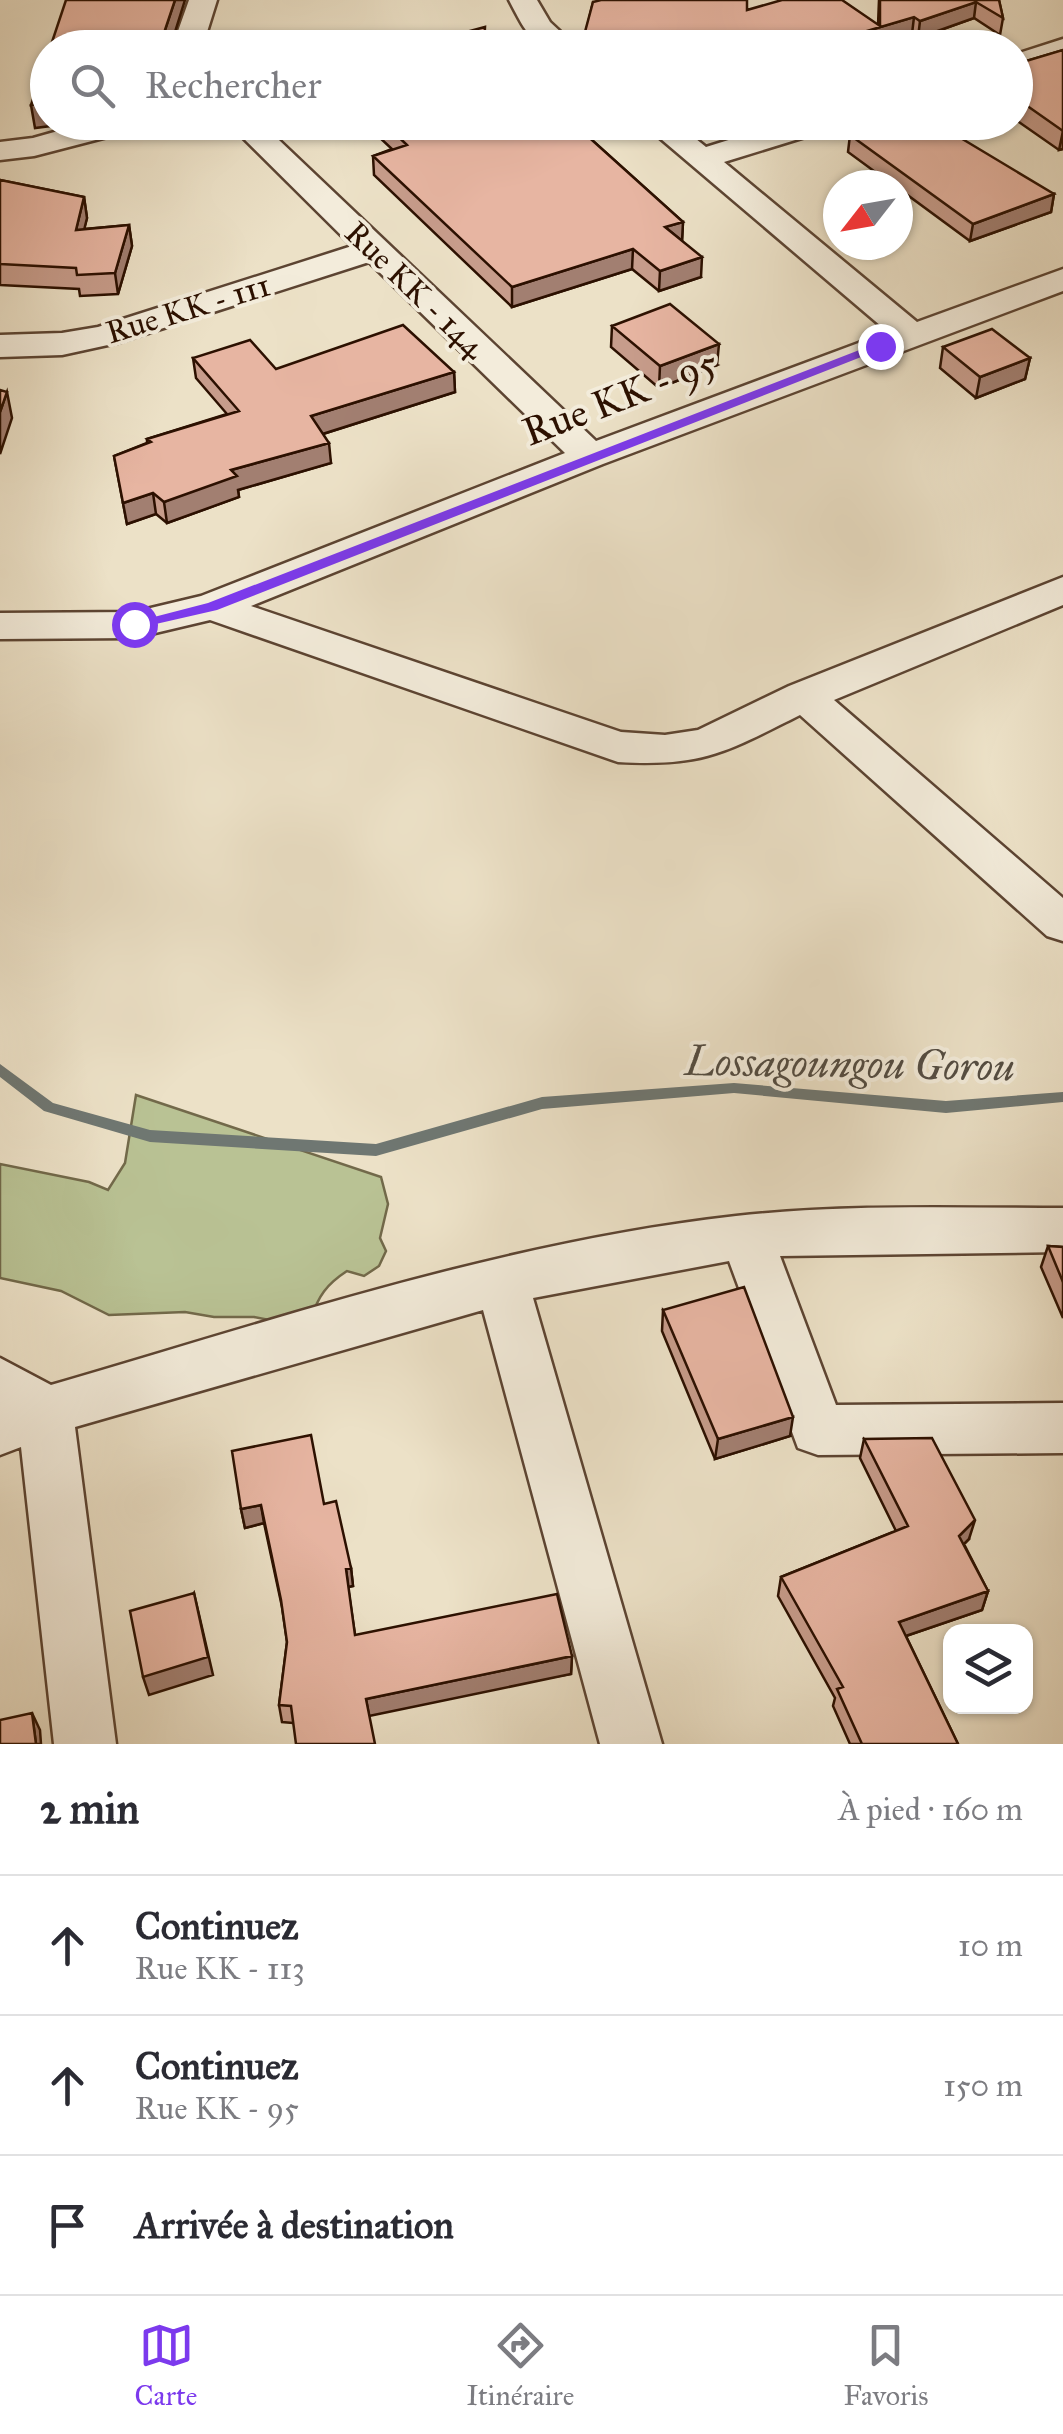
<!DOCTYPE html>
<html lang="fr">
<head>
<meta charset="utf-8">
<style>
  body { margin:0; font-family:"IM FELL Great Primer",serif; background:#f7f7f7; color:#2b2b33 }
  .controls { position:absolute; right:30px; bottom:30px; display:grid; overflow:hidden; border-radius:20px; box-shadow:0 2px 8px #0004 }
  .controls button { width:90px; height:90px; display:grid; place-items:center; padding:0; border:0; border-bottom:2px solid #e1e1e2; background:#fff; color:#2b2b33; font:50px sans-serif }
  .compass { position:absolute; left:823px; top:170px; width:90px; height:90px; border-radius:50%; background:#fff; box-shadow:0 2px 8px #0004; rotate:239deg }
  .stop { position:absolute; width:30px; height:30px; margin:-22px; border:8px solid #7c3aed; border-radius:50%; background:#fff }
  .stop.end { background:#7c3aed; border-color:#fff; box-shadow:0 2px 10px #0008 }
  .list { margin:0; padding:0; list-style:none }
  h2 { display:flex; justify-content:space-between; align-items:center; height:130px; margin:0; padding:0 40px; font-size:42px }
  h2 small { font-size:32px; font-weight:400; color:#7c7c81 }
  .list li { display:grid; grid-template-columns:65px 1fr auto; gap:30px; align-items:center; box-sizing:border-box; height:140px; padding:0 40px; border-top:2px solid #e1e1e2 }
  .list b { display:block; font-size:38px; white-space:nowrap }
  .list p { margin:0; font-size:32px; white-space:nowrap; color:#7c7c81 }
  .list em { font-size:32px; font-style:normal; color:#7c7c81 }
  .icon { flex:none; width:55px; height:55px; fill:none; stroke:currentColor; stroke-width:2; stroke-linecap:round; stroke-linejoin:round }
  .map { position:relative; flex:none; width:1063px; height:1744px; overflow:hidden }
  .search { position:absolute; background:#fff; box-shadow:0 2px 8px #0004; left:30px; right:30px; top:30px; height:110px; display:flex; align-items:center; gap:25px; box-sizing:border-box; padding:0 35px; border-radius:55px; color:#7c7c81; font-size:38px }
  .sheet { height:550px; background:#fff }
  nav { display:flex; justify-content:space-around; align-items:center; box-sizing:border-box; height:140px; border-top:2px solid #e1e1e2; background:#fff; font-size:28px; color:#7c7c81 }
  nav a { display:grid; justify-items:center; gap:5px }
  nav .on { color:#7c3aed }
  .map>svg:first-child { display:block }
</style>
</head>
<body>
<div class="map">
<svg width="1063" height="1744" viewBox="0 0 1063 1744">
  <rect width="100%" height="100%" fill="#ece1c7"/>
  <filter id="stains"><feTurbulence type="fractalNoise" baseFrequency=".002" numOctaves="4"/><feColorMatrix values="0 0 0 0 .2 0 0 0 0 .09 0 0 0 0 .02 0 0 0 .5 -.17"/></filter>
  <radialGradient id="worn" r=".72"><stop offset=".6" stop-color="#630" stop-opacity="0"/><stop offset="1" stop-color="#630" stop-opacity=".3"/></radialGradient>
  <path fill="#b9c294" stroke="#72694a" stroke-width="2.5" d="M136,1095L381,1177L388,1204L380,1238L386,1251L379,1266L364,1276L347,1271C327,1284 318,1296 311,1319L295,1325L254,1317H214L185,1312L109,1315L61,1291L0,1278V1164L89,1182L108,1190L125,1163Z"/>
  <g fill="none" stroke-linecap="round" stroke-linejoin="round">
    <path fill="#6f7772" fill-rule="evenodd" d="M0,1064L53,1103L150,1130L376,1144L542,1097L734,1083L946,1101L1063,1092V1102L946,1113L734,1093L542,1109L376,1156L150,1142L44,1111L0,1077Z"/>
    <defs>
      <path id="minor" d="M189,0H217L202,48H172Z
        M509,0H537L550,22L578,48C532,48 530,40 509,0Z
        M1063,39V58L1016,72V54Z
        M90,122H142L138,129L34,156L0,160V142L33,138Z
        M227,122H260L596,441L888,332L641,122H675L706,147L786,122H835L831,129L724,162L917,322L1063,269V291L603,464L251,606L621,732L665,735L698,730L789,686L1063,577V605L834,700L1063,898V941L1047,936L800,715C726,752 703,767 618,762L210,620L134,638L0,639V613L134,612L201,596L565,453L369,262L117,343L62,355L0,357V335L62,333L98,327L352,246Z
        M1063,1208V1252L780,1256L836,1405L1063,1403V1453L818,1455L798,1448L729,1261L533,1298L662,1744H600L483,1310L75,1427L116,1744H54L21,1447L0,1455V1358L51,1385C275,1320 503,1242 736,1216C845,1204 954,1208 1063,1208Z"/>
    </defs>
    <use href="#minor" stroke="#5c4432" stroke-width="5"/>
    <use href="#minor" fill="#f3ecdb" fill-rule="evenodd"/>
  </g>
  <path fill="#c79c8b" stroke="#2c1000" stroke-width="2.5" d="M879,0H999L1003,18L1000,35L974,18L918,38L912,34L867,48H582L593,2L747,10L878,25Z
    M1063,50V149L1059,150L1016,120V64Z
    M363,122H572L683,222L682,241L701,277L659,291L632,269L512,307L374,175L373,156L392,149Z
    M850,135L1054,194L1051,212L970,241L898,188V185H893L848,152Z
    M0,180L84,197L87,218L84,229L129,225L132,246L118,294L80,296L79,289L0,285Z
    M612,326L717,365L659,388L611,347Z
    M943,347L1030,358L1025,379L976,398L940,368Z
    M193,358L276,369L454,372L455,392L323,434L331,463L238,490L239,497L167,523L156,514L127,524L114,456L147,443V439L227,414L196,378Z
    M1048,1246L1063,1247V1318L1041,1267Z
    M663,1310L790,1436L715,1459L662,1331Z
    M864,1439L969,1539L964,1544L988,1591L982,1610L906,1636L958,1744H850L833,1706L835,1698L778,1596L781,1577L896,1531L860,1458Z
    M324,1504L351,1568L353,1586L348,1587L355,1635L572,1656L571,1674L293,1723L282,1722L279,1705L287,1642L282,1607L264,1523L245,1528L241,1509Z"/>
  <path fill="#a27f71" stroke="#2c1000" stroke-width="2.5" d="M175,0H185L170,48H159Z
    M976,2L974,18L918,38L920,21Z
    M914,17L912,34L867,48H833V41Z
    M645,36V48H615V46Z
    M603,37V48H582V43Z
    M48,103V122L74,123L35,128L31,105Z
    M1063,131V149L1059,150Z
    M1054,194L1051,212L970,241L973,224Z
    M84,197L87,218L79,251L76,230Z
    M683,222L682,241L665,227Z
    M129,225L132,246L118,294L115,273Z
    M633,249L632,269L512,307V287Z
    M702,257L701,277L659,291L660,271Z
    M719,344L717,365L659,388L660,366Z
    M1030,358L1025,379L976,398L980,377Z
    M454,372L455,392L313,437L311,416Z
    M7,392L12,418L0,454V412Z
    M329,443L331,463L238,490L239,497L167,523L164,502L231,470Z
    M153,493L156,514L127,524L123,503Z
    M793,1417L790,1436L715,1459L718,1439Z
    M261,1505L264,1523L245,1528L241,1509Z
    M975,1520L969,1539L953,1555L959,1536Z
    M351,1568L353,1586L348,1587L346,1569Z
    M988,1591L982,1610L894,1640L899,1622Z
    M194,1593L213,1675L149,1695L143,1677Z
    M572,1656L571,1674L369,1716L366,1699Z
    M32,1713L40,1730L41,1744H36Z"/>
  <path fill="#e7b5a2" stroke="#2c1000" stroke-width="2.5" d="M66,0H175L159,48H50Z
    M601,0H747V10L782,0H842L880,26V0H999L1003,18L976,2L920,21L914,17L833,41L840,46L834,48H658L645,36L615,46L603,37L582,43L593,2Z
    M485,27L484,48H407Z
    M1063,50V131L1016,98V64Z
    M48,55V103L31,105Z
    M383,122H572L683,222L665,227L702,257L660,271L633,249L512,287L373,156L407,145Z
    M880,122H934L1054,194L973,224L850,135Z
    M0,180L84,197L76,230L129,225L115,273L77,275L76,268L0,264Z
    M670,304L719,344L660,366L612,326Z
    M403,325L454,372L311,416L329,443L231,470L237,476L164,502L153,493L123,503L114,456L151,442L147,439L239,411L193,358L250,340L276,369Z
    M992,329L1030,358L980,377L943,347Z
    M0,390L7,392L0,412Z
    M1048,1246L1063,1247V1282Z
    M744,1287L793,1417L718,1439L663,1310Z
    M311,1435L324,1504L336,1501L351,1568L346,1569L355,1635L557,1594L572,1656L366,1699L375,1744H296L291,1706L279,1705L287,1642L281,1600L261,1505L241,1509L232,1451Z
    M932,1438L975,1520L959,1536L988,1591L899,1622L958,1744H862L837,1689L843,1687L781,1577L908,1526L864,1439Z
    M194,1593L208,1657L143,1677L130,1611Z
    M32,1713L36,1744H0V1720Z"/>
  <path fill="#7c3aed" d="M880,342L886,346L884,348L217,610L134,629L127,624L208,603Z"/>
  <g text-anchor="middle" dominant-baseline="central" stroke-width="8" stroke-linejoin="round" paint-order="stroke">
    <g font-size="32" fill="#2c1000" stroke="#f3ecdb">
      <text transform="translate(415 290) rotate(44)">Rue KK - 144</text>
      <text transform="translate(188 309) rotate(-17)">Rue KK - 111</text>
    </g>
    <g font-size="40" fill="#2c1000" stroke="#f3ecdb">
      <text transform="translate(620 397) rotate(-21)">Rue KK - 95</text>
    </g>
    <g font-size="42" font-style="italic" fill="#534c42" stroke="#f3ecdb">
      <text transform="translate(850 1064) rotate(1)">Lossagoungou Gorou</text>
    </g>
  </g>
  <rect width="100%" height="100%" filter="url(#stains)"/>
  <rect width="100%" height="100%" fill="url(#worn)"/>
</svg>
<div class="controls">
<button><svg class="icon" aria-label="layers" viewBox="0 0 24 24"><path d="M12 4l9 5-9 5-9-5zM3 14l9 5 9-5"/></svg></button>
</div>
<svg class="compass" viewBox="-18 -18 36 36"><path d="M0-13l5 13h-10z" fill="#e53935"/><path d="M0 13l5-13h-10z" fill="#7c7c81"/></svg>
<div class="stop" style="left:134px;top:624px"></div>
<div class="stop end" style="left:880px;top:346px"></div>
<div class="search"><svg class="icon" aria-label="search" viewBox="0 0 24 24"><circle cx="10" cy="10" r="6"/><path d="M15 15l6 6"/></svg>Rechercher</div>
</div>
<section class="sheet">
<h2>2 min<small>À pied · 160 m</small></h2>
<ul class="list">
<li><svg class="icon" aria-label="ahead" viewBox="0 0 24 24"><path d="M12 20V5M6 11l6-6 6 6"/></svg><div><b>Continuez</b><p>Rue KK - 113</p></div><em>10 m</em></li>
<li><svg class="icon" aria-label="ahead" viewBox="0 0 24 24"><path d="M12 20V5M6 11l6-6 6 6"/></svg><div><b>Continuez</b><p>Rue KK - 95</p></div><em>150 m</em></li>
<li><svg class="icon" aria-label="arrive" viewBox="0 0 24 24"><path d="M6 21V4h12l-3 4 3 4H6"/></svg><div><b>Arrivée à destination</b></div></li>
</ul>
</section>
<nav>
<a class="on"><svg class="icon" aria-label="map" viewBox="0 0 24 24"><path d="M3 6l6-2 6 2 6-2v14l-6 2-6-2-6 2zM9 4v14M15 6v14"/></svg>Carte</a>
<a><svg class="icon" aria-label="directions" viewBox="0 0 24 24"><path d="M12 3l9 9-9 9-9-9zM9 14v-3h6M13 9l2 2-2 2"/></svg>Itinéraire</a>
<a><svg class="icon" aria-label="saved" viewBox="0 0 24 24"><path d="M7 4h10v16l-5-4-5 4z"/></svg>Favoris</a>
</nav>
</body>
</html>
